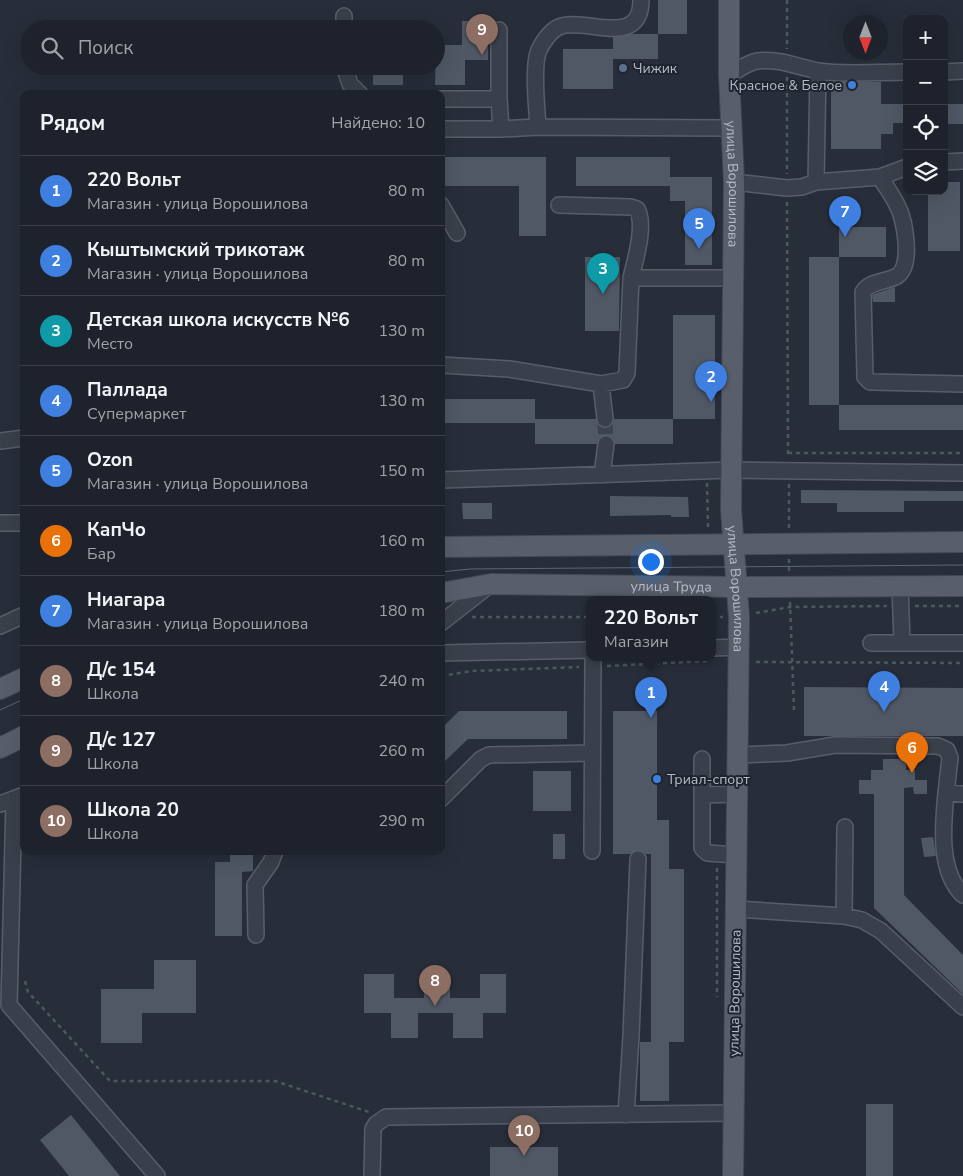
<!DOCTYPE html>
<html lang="ru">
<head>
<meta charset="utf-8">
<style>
  body { margin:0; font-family:"Nunito Sans",sans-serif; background:#2a2f38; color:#f1f3f6 }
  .controls { position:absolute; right:15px; top:15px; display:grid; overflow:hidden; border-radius:10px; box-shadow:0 5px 20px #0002 }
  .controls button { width:45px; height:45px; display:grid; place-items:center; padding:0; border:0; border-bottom:1px solid #3b3f48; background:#1d222c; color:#f1f3f6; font:25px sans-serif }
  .compass { position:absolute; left:843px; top:15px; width:45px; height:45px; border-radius:50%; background:#1d222c; box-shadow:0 5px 20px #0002; rotate:180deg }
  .you { position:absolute; left:650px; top:561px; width:18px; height:18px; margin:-12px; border:4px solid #fff; border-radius:50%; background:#1a73e8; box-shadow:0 0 0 8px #1a73e833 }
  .badge { display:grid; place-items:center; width:32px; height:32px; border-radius:50%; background:#96b2eb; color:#fff; font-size:16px; font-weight:700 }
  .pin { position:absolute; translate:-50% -41px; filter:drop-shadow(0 1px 2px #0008) }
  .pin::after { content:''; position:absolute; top:26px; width:18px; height:15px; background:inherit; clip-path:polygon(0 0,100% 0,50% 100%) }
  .popup { position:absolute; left:586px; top:596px; width:130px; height:65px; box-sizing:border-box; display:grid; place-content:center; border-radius:10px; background:#1d222c; filter:drop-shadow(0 1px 4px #0005); font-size:16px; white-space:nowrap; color:#a0a4a9 }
  .popup b { font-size:19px; color:#f1f3f6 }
  .popup::after { content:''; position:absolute; left:50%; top:100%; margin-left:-10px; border:10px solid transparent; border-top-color:#1d222c }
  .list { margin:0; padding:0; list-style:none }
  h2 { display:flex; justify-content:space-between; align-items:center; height:65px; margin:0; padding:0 20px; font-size:21px }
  h2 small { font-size:16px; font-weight:400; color:#a0a4a9 }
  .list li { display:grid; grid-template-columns:32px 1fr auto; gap:15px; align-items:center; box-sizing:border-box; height:70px; padding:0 20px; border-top:1px solid #3b3f48 }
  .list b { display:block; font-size:19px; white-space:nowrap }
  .list p { margin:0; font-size:16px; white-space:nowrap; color:#a0a4a9 }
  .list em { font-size:16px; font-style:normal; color:#a0a4a9 }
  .icon { flex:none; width:28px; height:28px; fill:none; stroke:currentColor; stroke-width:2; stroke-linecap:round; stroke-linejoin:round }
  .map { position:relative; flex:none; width:963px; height:1176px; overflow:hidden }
  .search { position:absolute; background:#1d222c; box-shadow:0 5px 20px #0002; left:20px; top:20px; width:425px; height:55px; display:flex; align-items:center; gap:12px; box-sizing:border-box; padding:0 18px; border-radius:28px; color:#a0a4a9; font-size:19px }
  .panel { position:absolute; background:#1d222c; box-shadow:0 5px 20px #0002; left:20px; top:90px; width:425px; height:765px; border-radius:10px }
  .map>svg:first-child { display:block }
</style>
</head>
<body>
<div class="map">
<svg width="963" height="1176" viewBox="0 0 963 1176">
  <rect width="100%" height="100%" fill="#272e3a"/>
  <path fill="#505865" d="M658,0H687V34H658Z
    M462,21H488V60H465V85H435L436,45H462Z
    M630,34H658V59H613V89H563V49H613V37Z
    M373,66H403V85H373Z
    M831,82H881V104H907V123H893V134H881V149H831Z
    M944,104H963V124H944Z
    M441,157H546V236H519V186H441Z
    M576,157H670V177H712V265H685V201H670V186H576Z
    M944,182H960V251H928V191H944Z
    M839,227H886V257H839Z
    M585,257H620L619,331H585Z
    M809,257H839V405H809Z
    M895,287V302H873L872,295L874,294Z
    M673,315H715V419H673Z
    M441,399H535V419H596L598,425L606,428L611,426L614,419H673V444H615L612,437L607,435L599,438L597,444H535V423H441Z
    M839,405H963V430H839Z
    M801,490L963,491V501H904V512H837V503H801Z
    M610,496L688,497L689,517H671V515L610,516Z
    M462,503H492V519H463Z
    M804,687L963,688V736H804Z
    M459,711H567V739H468L441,765V729Z
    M613,711H657V820H669V869H684V1042H669V1101H640V1042H651V854H646L638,850L630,854H613Z
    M883,759H906V770H915V780H927V794H914L913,787L904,788V895L963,955V994L874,908V794H859V780H871V770H883Z
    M533,771H571V811H533Z
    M553,834H565V859H553Z
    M933,837L936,856L924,857L921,838Z
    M230,851H253V871L242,872V936H215V862H230Z
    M154,960H196V1013H142V1043H101V989H154Z
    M364,974H394V998H424V974H450V998H480V974H506V1013H483V1038H453V1013H418V1038H391V1013H364Z
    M866,1104H893V1176H866Z
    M71,1115L120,1176H69L40,1140Z
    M490,1147H558V1176H490Z"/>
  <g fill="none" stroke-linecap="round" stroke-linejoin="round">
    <path stroke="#3c434f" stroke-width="15" stroke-dasharray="15 8" stroke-linecap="butt" d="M605,419L606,444"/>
    <defs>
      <path id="minor" d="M641,0C641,50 583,16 559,27C551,30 542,43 539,50C532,65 537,109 538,127L731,128
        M344,29V16
        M499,30V99L501,129
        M344,66L350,84L360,94
        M944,72L963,71
        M729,75C738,70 747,63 757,61C776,58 799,67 818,71C844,75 879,72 907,72
        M441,99H499
        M441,129H501L538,127
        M944,162L963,161
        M880,177C886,187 893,196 898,207C905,221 913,266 897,276C887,282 869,281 863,292L865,377L870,382H873L963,384
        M734,182L787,188L802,187L816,182L880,177L907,167
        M816,182L818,71
        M441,205L457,233
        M559,205L631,207L637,209C646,225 635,261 631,278H733
        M441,365L509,369L601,384L623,380L627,373L631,278
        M601,384L605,419
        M0,441L24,438
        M602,475L606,444
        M441,480L731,470L963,473
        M0,523H24
        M900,586L902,643
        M441,623L491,584
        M0,626L24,615
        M871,643H963
        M712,648L739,647
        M441,653L590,650
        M738,755L787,753L835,745L938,746L947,750L950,758L946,793
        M702,759V848L707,853L736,855
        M963,794L946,793C943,825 938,871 963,895
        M702,795L737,794
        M14,799L9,1005L157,1176
        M441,799L481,759L489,755L592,753
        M0,804L24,795
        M845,827L844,916L862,920L881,931L963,1007
        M592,851L593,657
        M736,909L844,916
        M256,935L255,885L271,862L275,851
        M626,1115L631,1036L638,859
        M372,1176L373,1129L376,1124L386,1117L733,1113"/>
      <g id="major">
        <path id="s1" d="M729,0V75L734,182L731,509L739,617L733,1176"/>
        <path d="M441,547L963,542"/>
        <path id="s2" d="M441,593L491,584L737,587L963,586"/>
        <path d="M0,689L24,678"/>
        <path d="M0,748L24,736"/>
      </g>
    </defs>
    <use href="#minor" stroke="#585e69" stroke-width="18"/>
    <use href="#major" stroke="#434954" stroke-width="22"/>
    <path stroke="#4a595d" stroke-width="2.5" stroke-dasharray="4 4" stroke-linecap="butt" d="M787,0V49
      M787,77V174
      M787,202L788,456
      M788,453H963
      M707,483L708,528
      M789,484V529
      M789,559V571
      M790,602L794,710
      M915,606H963
      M756,613L790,607L887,606
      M472,617H590
      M712,617H723
      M756,662L963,663
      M607,666L707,661
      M441,676L472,671L579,667
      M717,868V997
      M25,981L28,992L110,1081H275L369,1112"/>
    <use href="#minor" stroke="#3a404b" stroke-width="15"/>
    <use href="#major" stroke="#585f6b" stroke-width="20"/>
    <path stroke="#5f6673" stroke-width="1" d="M441,572L470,569L963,565
      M0,710L24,699"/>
  </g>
  <circle fill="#5c6f8a" stroke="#1f2530" stroke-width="2" cx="623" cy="68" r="5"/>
  <g fill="#3f7fe0" stroke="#1f2530" stroke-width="2">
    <circle cx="852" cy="85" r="5"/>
    <circle cx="657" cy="779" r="5"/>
  </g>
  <g text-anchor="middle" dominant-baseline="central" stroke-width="4" stroke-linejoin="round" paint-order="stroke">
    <g font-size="14" fill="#b6bbc6" stroke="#1f2530" text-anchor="start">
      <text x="633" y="68">Чижик</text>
      <text x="842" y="85" text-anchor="end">Красное &amp; Белое</text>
      <text x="667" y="779">Триал-спорт</text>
    </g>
    <g font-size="14" fill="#b6bbc6" stroke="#1f2530">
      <text stroke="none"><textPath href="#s1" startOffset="184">улица Ворошилова</textPath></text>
      <text stroke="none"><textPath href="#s2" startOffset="231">улица Труда</textPath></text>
      <text stroke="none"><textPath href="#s1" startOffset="589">улица Ворошилова</textPath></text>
      <text transform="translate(735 993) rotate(-89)">улица Ворошилова</text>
    </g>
  </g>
</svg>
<div class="controls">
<button>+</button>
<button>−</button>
<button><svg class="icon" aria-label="locate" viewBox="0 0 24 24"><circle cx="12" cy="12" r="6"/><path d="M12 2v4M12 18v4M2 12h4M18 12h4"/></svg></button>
<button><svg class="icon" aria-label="layers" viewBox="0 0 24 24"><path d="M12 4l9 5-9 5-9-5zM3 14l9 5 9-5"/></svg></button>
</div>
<svg class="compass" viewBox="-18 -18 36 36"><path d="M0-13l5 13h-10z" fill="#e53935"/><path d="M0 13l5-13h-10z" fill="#a0a4a9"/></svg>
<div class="you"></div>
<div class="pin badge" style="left:651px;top:718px;background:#3f7fe0">1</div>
<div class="popup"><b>220 Вольт</b>Магазин</div>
<div class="pin badge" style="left:711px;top:402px;background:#3f7fe0">2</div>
<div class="pin badge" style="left:603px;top:294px;background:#0f9aa8">3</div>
<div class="pin badge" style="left:884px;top:712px;background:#3f7fe0">4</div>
<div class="pin badge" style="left:699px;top:249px;background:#3f7fe0">5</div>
<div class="pin badge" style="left:912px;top:773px;background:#e8710a">6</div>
<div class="pin badge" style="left:845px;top:237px;background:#3f7fe0">7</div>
<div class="pin badge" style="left:435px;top:1006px;background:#8d6e63">8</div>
<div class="pin badge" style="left:482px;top:55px;background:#8d6e63">9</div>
<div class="pin badge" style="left:524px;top:1156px;background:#8d6e63">10</div>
<div class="search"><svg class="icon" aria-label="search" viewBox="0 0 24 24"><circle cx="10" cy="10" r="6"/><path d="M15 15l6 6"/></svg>Поиск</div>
<section class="panel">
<h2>Рядом<small>Найдено: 10</small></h2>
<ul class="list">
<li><span class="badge" style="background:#3f7fe0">1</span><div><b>220 Вольт</b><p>Магазин · улица Ворошилова</p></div><em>80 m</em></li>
<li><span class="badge" style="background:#3f7fe0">2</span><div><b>Кыштымский трикотаж</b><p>Магазин · улица Ворошилова</p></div><em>80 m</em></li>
<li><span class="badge" style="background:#0f9aa8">3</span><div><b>Детская школа искусств №6</b><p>Место</p></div><em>130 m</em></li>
<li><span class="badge" style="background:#3f7fe0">4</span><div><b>Паллада</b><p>Супермаркет</p></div><em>130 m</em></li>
<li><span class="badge" style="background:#3f7fe0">5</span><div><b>Ozon</b><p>Магазин · улица Ворошилова</p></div><em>150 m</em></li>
<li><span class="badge" style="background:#e8710a">6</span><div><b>КапЧо</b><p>Бар</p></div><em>160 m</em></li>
<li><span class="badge" style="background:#3f7fe0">7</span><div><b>Ниагара</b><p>Магазин · улица Ворошилова</p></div><em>180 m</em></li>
<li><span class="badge" style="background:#8d6e63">8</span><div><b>Д/с 154</b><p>Школа</p></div><em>240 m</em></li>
<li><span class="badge" style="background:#8d6e63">9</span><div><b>Д/с 127</b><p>Школа</p></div><em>260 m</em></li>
<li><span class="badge" style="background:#8d6e63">10</span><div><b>Школа 20</b><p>Школа</p></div><em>290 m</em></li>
</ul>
</section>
</div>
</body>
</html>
